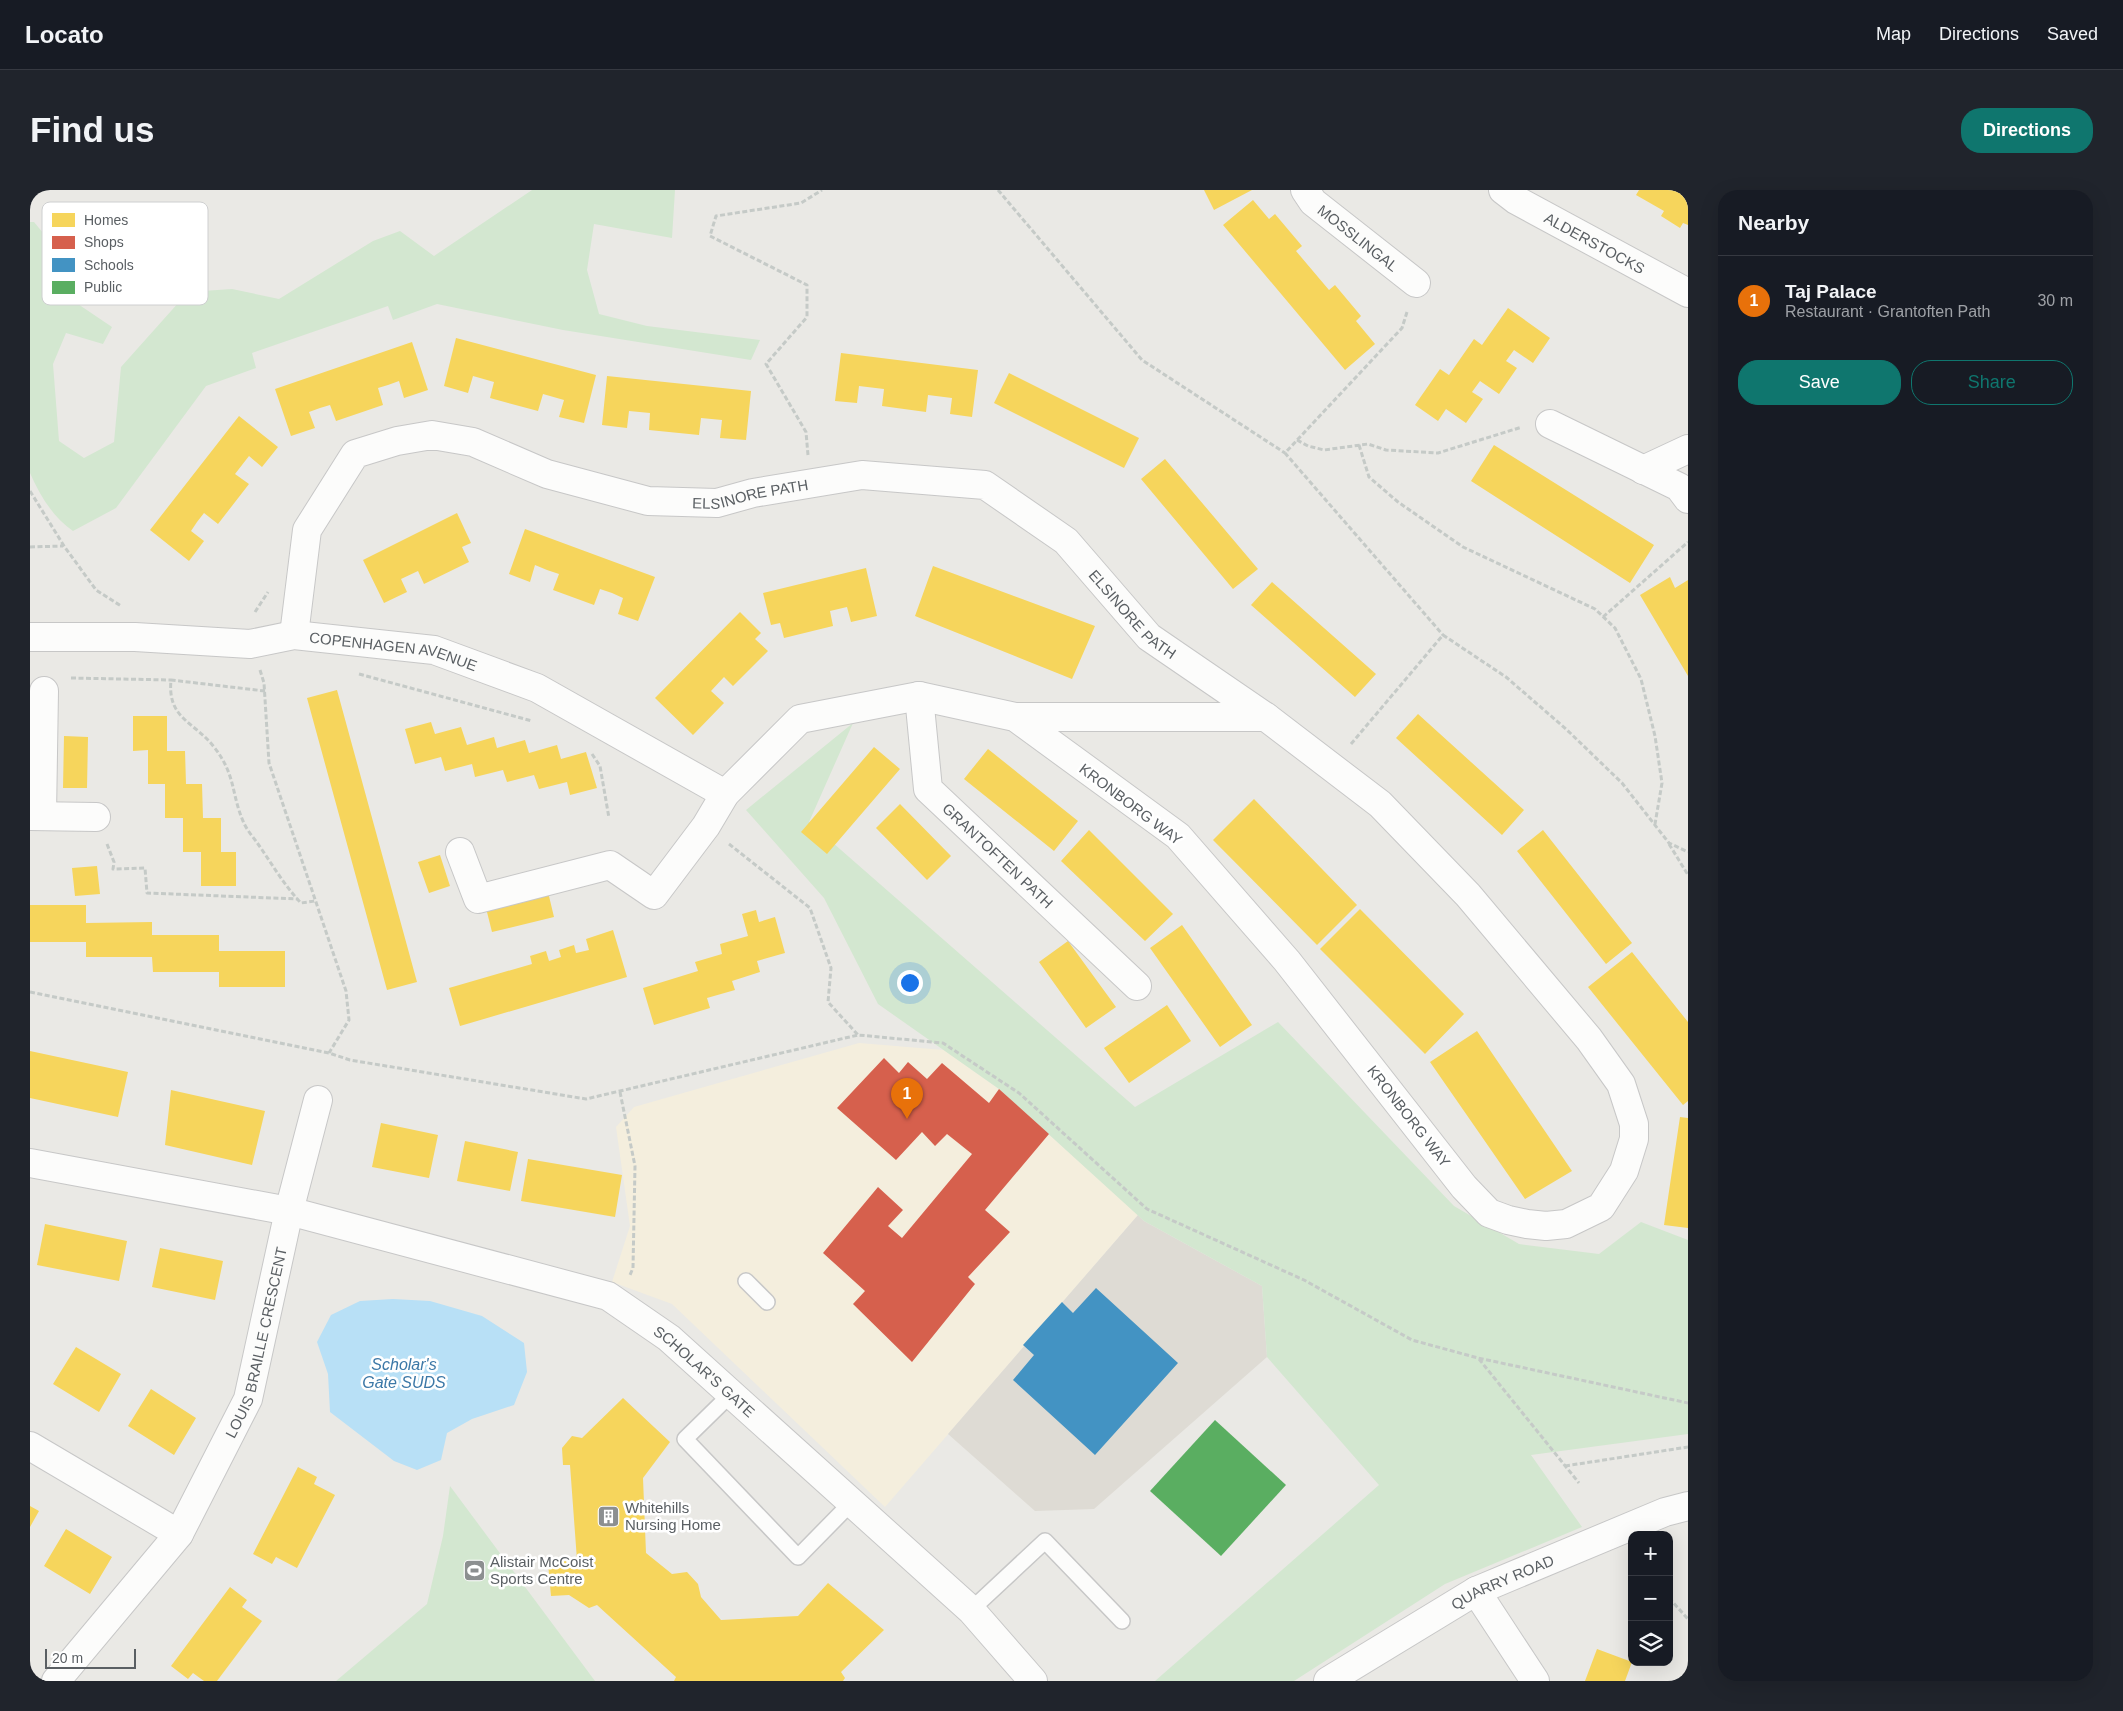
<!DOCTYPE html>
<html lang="en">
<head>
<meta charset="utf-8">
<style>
  body { margin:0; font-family:Arial,sans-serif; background:#20242c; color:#f1f3f6 }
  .controls { position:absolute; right:15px; bottom:15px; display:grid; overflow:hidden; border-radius:10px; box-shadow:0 5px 20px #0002 }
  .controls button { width:45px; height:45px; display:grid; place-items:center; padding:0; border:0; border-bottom:1px solid #363941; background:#171b24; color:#f1f3f6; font:25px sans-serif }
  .scale { position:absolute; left:15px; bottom:12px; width:91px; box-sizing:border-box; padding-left:5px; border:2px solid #5a5f63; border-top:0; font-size:14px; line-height:18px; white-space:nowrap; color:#5a5f63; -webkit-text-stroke:4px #fff; paint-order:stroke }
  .you { position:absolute; left:879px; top:792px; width:18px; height:18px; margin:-12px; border:4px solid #fff; border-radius:50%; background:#1a73e8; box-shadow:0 0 0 8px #1a73e833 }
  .badge { display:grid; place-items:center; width:32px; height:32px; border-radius:50%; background:#0f766e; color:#fff; font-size:16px; font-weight:700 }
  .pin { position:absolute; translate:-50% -41px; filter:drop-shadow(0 1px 2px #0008) }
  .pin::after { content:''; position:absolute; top:26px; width:18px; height:15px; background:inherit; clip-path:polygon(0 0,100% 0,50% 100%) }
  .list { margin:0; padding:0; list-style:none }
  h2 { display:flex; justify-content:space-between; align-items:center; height:65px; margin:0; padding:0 20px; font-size:21px }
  h2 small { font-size:16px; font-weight:400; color:#9ea1a6 }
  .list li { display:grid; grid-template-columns:32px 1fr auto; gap:15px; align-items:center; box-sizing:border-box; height:90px; padding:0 20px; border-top:1px solid #363941 }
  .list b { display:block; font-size:19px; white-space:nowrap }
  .list p { margin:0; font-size:16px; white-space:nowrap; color:#9ea1a6 }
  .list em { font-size:16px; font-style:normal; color:#9ea1a6 }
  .actions { display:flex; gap:10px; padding:15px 20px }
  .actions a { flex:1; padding:11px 0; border:1px solid #0f766e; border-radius:20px; text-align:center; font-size:18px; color:#0f766e }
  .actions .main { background:#0f766e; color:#fff }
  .icon { flex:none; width:28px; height:28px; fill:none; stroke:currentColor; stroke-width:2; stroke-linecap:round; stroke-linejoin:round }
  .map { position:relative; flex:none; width:1658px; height:1491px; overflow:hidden; border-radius:20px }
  header { display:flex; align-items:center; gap:30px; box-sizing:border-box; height:70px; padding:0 25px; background:#171b24; border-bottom:1px solid #363941 }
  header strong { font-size:24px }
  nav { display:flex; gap:28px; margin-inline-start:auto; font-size:18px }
  .intro { display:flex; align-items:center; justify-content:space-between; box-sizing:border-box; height:120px; padding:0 30px }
  h1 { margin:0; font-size:35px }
  .button { padding:12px 22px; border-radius:20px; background:#0f766e; color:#fff; font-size:18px; font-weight:700 }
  main { display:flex; gap:30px; padding:0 30px }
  aside { flex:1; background:#171b24; border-radius:20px; box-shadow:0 5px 20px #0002 }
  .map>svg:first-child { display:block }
</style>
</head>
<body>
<header>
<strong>Locato</strong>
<nav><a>Map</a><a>Directions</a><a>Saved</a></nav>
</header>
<div class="intro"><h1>Find us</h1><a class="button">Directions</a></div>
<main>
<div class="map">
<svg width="1658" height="1491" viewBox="0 0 1658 1491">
  <rect width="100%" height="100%" fill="#eae9e5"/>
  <path fill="#f4eedd" d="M829,853L914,860L969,899L1108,1025L855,1317L642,1114L582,1092L600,1036L586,937L604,917Z"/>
  <path fill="#dedbd4" d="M1108,1025L1114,1031L1232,1096L1237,1167L1064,1319L1005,1321L918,1244Z"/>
  <path fill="#d3e7d0" d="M502,0H645L642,48L564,34L557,80L569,124L617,136L730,150L721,170L533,140L407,114L363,130L358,116L222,163L226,178L176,196L86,318L43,341C23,327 10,306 0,283V32H4L28,61L42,110L82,137L73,154L36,143L23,174L29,251L54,268L84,252L91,177L158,102L202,99L249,109L343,51L370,41L404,66Z
    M823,533L779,632L1105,917L1248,832L1424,1016L1489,1054L1569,1064L1611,1032L1658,1050V1244L1501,1265L1552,1337L1415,1394L1264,1491H1125L1349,1295L1237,1167L1232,1096L1114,1031L969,899L848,814L794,708L716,620Z
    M420,1296L565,1491H306L397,1414L413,1346Z"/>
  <path fill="#b8e0f6" d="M363,1109L400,1111L452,1126L494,1153L497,1182L484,1215L442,1229L417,1243L411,1270L387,1280L364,1271L300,1222L298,1184L287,1152L301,1125L330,1111Z"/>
  <path fill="#f6d55c" d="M1174,0H1222L1184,20Z
    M1609,0H1658V35L1653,33L1650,38L1631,26L1634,21L1606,5Z
    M1223,10L1239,29L1245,24L1272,56L1266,61L1299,100L1305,95L1331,126L1326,131L1345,154L1315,180L1193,35Z
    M1478,118L1520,148L1503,173L1484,160L1476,171L1487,178L1469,204L1450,191L1442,202L1453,209L1436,233L1416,219L1408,231L1385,215L1410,179L1419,185L1444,149L1452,155Z
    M426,148L566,185L554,233L529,227L534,210L513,204L508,221L460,208L464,192L443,186L438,203L414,196Z
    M382,152L398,200L374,208L369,191L358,195L348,198L353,215L306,231L300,215L290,218L279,222L285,238L261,246L245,199Z
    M811,163L948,180L942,227L920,224L922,208L898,205L896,222L852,216L854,199L829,196L827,213L805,211Z
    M979,183L1109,248L1094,278L964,213Z
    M577,186L721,201L716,250L690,248L692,230L671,228L669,245L619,240L620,223L599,221L597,238L572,235Z
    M209,226L248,257L232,277L219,266L205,284L219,294L188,334L174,323L167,332L161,341L174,351L159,371L120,340Z
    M1464,255L1624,355L1600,393L1441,291Z
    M1135,269L1228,379L1203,399L1111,289Z
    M427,323L441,353L432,357L439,372L394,394L388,381L371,389L377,402L354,413L333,370Z
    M495,339L625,387L608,431L588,424L593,408L582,403L570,399L564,415L523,400L529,384L517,380L505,375L500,392L479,384Z
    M903,376L1065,436L1042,489L885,426Z
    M836,378L847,426L821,432L817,417L800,421L803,436L754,448L750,433L741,435L733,403Z
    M1640,387L1645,398L1658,390V486L1610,405Z
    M1242,392L1346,484L1325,507L1221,415Z
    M710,422L731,443L725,449L738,461L703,496L694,487L681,501L694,513L663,545L625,508Z
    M307,500L387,792L357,800L277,508Z
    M1388,524L1494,620L1472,645L1366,548Z
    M103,526H137V561H155L156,594H172L173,628H191V662H206V696H171V662H153V628H135V594H118V560L103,561Z
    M401,532L405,544L431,537L437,555L464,547L467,558L495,550L499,563L527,555L531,569L556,562L567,598L540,605L537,592L509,599L504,585L477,592L473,580L445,587L442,574L415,581L411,567L385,574L375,539Z
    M34,546L58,547L57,598H33Z
    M844,557L870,579L797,664L771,642Z
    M958,559L1048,631L1024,661L934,589Z
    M1224,609L1327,715L1287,755L1183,650Z
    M870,614L921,666L897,690L846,638Z
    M1059,640L1143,724L1115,751L1031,671Z
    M1513,640L1602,753L1576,774L1487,661Z
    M410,665L420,696L399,703L388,672Z
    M67,676L70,704L45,706L42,678Z
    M518,702L524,727L462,742L456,718Z
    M0,715H56V733L122,732V745H189V761H255V797H189V782H123L122,767H56V752H0Z
    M1330,719L1434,824L1395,864L1290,759Z
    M726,720L729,732L745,727L755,763L727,771L730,782L702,791L705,800L677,808L680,818L624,835L613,798L668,781L665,772L692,764L690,754L718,746L712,724Z
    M1152,735L1222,835L1190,857L1120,758Z
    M583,740L597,787L430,836L419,798L502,774L500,766L516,761L519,771L531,767L529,760L544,755L546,763L559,760L556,749Z
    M1038,751L1086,817L1056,838L1009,772Z
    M1602,762L1658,832V911L1653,915L1558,797Z
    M1137,815L1161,851L1099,893L1074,858Z
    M1447,841L1542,981L1495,1009L1400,872Z
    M0,861L98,882L88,927L0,908Z
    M141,900L235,921L222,975L135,955Z
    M1650,927L1658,928V1038L1634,1035Z
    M351,933L408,945L399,988L342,977Z
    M435,951L488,962L480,1001L427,991Z
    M498,969L592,985L585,1027L491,1011Z
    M15,1034L97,1051L89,1091L7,1075Z
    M130,1058L193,1071L185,1110L122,1097Z
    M46,1157L91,1184L69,1222L23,1194Z
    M121,1199L166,1228L144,1265L98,1236Z
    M593,1208L640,1252L613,1288L616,1363L642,1384L657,1382L668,1394L671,1407L691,1430L768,1426L798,1393L854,1440L811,1482L815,1488L813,1491H644L646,1487L567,1415L559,1418L539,1405L521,1406L518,1373L547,1370L540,1275H533L532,1258L542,1246L552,1248Z
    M268,1277L287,1287L284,1294L305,1305L267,1378L246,1367L242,1374L223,1364Z
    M0,1316L9,1321L0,1337Z
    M36,1339L82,1367L60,1404L14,1376Z
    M200,1397L217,1410L212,1417L232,1431L187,1491H174L163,1483L158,1489L141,1476Z
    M1567,1459L1602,1472L1595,1491H1555Z"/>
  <path fill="#d6604d" d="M854,868L869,883L878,872L897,889L912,873L959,913L969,899L1019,944L955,1020L980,1042L938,1087L945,1094L882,1172L823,1114L835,1101L793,1063L848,997L873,1020L858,1036L872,1048L942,964L917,944L905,956L892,942L866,970L807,918Z"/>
  <path fill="#4393c3" d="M1066,1098L1148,1173L1065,1265L983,1190L1004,1165L993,1155L1032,1112L1043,1123Z"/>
  <path fill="#5aae61" d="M1185,1230L1256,1295L1191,1366L1120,1301Z"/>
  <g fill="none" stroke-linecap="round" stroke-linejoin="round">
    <defs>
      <path id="service" d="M716,1091L737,1112
        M700,1205L655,1249L768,1367L821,1313
        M941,1420L1015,1351L1092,1431"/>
      <g id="minor">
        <path id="s1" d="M1275,0L1283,12L1386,93"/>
        <path id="s2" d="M1473,0L1486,10L1658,103"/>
        <path d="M1520,234L1649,297L1658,309"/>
        <path d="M1613,280L1658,259"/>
        <path id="s3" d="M264,445L277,340L325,264L367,251L402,245L443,252L517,284L618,311L687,313L723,303L832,285L955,295L1036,351L1119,447L1236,527L1350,614L1438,705L1559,849L1591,894L1604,934V949L1594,981L1571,1017L1536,1034L1516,1036L1497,1034L1478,1030L1459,1023L1434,997L1257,771L1148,646L985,527L889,506L770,529L695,604L676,636L624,705L580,675L448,709L430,662"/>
        <path id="s4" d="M0,447H105L220,454L264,445L404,460L507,498L695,604"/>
        <path id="s5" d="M889,506L898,599L1107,796"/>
        <path d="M985,527H1236"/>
        <path d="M0,626L66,627"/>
        <path d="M12,626L14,501"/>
        <path id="s6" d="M0,973L259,1021L578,1106L639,1148L941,1420L1003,1491"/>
        <path d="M0,1256L149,1344"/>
        <path d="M1446,1401L1505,1491"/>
        <path id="s7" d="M26,1491L149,1344L218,1209L259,1021L288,910"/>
      </g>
      <g id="tertiary">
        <path id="s8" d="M1298,1491L1446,1401L1635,1322L1658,1316"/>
      </g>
    </defs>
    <use href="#service" stroke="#c7c7c7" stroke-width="18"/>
    <use href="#minor" stroke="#c7c7c7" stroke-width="30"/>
    <use href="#tertiary" stroke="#c7c7c7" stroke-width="30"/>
    <path stroke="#c5cac7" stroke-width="3" stroke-dasharray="5 2.5" stroke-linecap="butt" d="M968,0L1112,170L1255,263
      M1377,122L1372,138L1255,263L1413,445
      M1267,250L1278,256L1294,260L1338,254L1356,260L1408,263L1492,237
      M1329,255L1339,287L1368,312L1433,357L1565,419L1585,438L1611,489L1625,546L1632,593L1625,634
      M778,265L776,242L736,174L777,127V95L680,46L686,26L771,13L792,0
      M0,301L34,356L66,400L91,416
      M0,357L33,356
      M225,422L238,402
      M1573,427L1658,352
      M230,480L234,493L239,573L316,801L319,830L299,863
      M329,484L502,531
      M41,488L141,490
      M235,501L141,490C137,529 165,532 184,557C206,585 201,603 213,631C216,639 223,647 228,654C242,674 254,695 271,713L285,711
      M1321,554L1413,445L1476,487L1536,539L1592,593L1639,653L1658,662
      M562,564L570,576L579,628
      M77,654L84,672L83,679L115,678L117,703L268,709
      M699,654L780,718L801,778L798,812L828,845
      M1639,654L1658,685
      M0,802L299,863L320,870L556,909L828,845L913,853L989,903L1117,1019L1274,1090L1382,1150L1448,1168L1658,1213
      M590,902L605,976L603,1078L600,1085
      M1449,1169L1549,1293
      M1535,1276L1658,1257
      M1639,1408L1658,1429"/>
    <use href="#service" stroke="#fcfcfb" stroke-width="15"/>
    <use href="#minor" stroke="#fcfcfb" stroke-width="28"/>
    <use href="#tertiary" stroke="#fcfcfb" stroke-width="28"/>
  </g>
  <defs>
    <symbol id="building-square" viewBox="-11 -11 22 22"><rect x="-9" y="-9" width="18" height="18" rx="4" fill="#8c8f90" stroke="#fff"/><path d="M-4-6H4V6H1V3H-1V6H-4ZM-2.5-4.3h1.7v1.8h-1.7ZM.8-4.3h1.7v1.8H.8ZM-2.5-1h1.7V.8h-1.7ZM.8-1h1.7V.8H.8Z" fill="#fff"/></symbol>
    <symbol id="stadium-square" viewBox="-11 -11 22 22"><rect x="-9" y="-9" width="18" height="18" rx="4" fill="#8c8f90" stroke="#fff"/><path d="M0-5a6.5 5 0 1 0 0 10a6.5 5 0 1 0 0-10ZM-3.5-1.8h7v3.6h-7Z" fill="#fff"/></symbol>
  </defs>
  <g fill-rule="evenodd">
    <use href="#building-square" x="566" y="1314" width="25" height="25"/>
    <use href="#stadium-square" x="432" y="1368" width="25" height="25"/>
  </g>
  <g text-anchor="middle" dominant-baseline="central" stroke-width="5" stroke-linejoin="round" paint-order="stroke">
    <g font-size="15" fill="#5a5f63" stroke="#fff">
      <text stroke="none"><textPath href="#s1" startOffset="72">MOSSLINGAL</textPath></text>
      <text stroke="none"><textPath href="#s2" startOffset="106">ALDERSTOCKS</textPath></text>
      <text stroke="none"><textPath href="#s3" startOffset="605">ELSINORE PATH</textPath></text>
      <text stroke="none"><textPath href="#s3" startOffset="1040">ELSINORE PATH</textPath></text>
      <text stroke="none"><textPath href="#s4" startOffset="366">COPENHAGEN AVENUE</textPath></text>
      <text transform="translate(1101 614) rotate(37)">KRONBORG WAY</text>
      <text stroke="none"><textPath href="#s5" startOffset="190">GRANTOFTEN PATH</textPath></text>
      <text transform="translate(1379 926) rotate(52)">KRONBORG WAY</text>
      <text stroke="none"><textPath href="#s7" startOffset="400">LOUIS BRAILLE CRESCENT</textPath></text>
      <text stroke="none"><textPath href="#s6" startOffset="716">SCHOLAR'S GATE</textPath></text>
      <text stroke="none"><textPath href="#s8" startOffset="201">QUARRY ROAD</textPath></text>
    </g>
    <g font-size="15" fill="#5a5f63" stroke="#fff" text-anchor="start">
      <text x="595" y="1317">Whitehills<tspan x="595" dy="17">Nursing Home</tspan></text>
      <text x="460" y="1371">Alistair McCoist<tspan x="460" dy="17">Sports Centre</tspan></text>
    </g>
    <g font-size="16" font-style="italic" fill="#3c78a7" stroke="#fff">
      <text x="374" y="1174">Scholar's<tspan x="374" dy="18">Gate SUDS</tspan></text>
    </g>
  </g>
  <rect x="12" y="12" width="166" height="103" rx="8" fill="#fff" stroke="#cecfd0" stroke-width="1"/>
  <rect x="22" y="23" width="23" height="14" fill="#f6d55c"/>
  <rect x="22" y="46" width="23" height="13" fill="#d6604d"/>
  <rect x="22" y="68" width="23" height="14" fill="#4393c3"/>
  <rect x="22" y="91" width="23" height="13" fill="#5aae61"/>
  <g font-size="14" fill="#5a5f63">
    <text x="54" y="35">Homes</text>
    <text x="54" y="57">Shops</text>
    <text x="54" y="80">Schools</text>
    <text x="54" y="102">Public</text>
  </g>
</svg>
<div class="controls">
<button>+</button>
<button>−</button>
<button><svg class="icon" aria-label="layers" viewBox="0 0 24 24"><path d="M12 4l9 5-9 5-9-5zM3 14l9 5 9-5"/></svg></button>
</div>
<div class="scale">20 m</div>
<div class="you"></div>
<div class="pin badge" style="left:877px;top:929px;background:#e8710a">1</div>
</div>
<aside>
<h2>Nearby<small></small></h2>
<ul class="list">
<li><span class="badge" style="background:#e8710a">1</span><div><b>Taj Palace</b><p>Restaurant · Grantoften Path</p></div><em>30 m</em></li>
</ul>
<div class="actions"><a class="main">Save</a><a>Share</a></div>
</aside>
</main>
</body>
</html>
